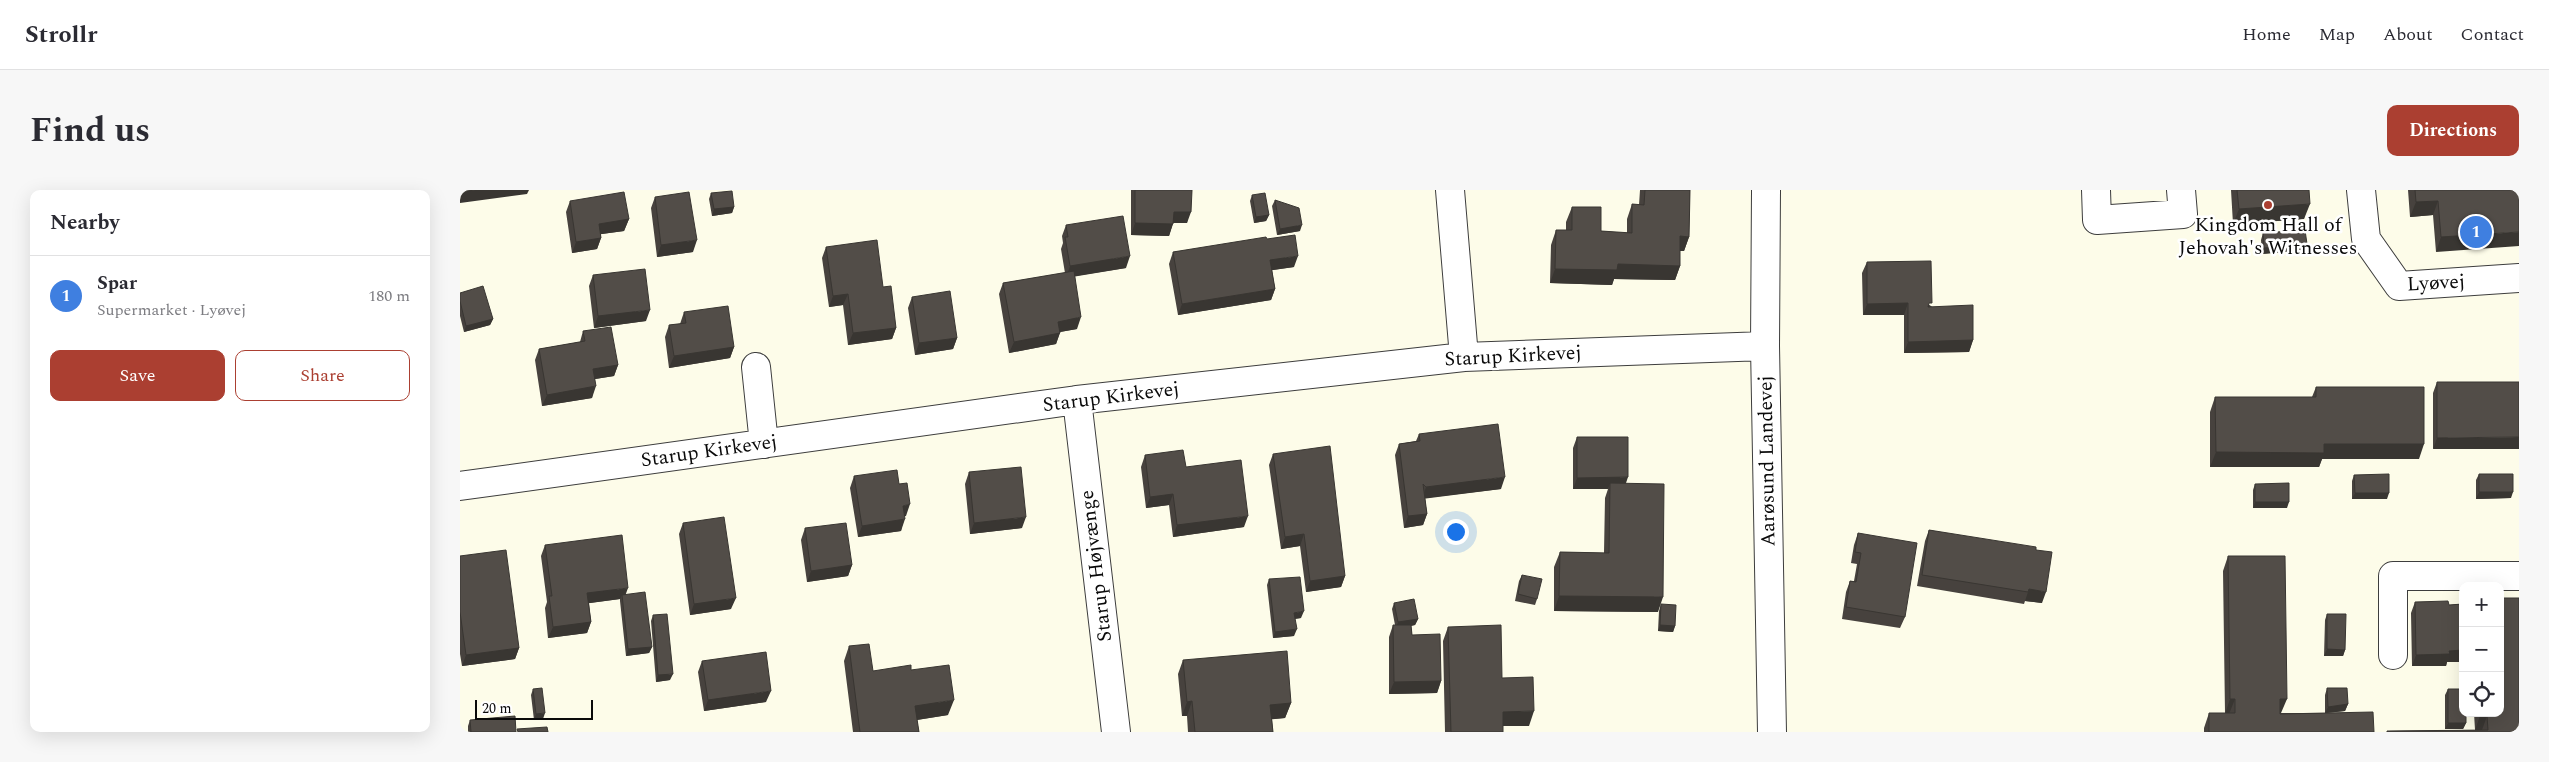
<!DOCTYPE html>
<html lang="en">
<head>
<meta charset="utf-8">
<style>
  body { margin:0; font-family:Spectral,serif; background:#f7f7f7; color:#2b2b33 }
  .controls { position:absolute; right:15px; bottom:15px; display:grid; overflow:hidden; border-radius:10px; box-shadow:0 5px 20px #0002 }
  .controls button { width:45px; height:45px; display:grid; place-items:center; padding:0; border:0; border-bottom:1px solid #e1e1e2; background:#fff; color:#2b2b33; font:25px sans-serif }
  .scale { position:absolute; left:15px; bottom:12px; width:118px; box-sizing:border-box; padding-left:5px; border:2px solid #0a0a0a; border-top:0; font-size:14px; line-height:18px; white-space:nowrap; color:#0a0a0a; -webkit-text-stroke:4px #fff; paint-order:stroke }
  .you { position:absolute; left:995px; top:341px; width:18px; height:18px; margin:-12px; border:4px solid #fff; border-radius:50%; background:#1a73e8; box-shadow:0 0 0 8px #1a73e833 }
  .badge { display:grid; place-items:center; width:32px; height:32px; border-radius:50%; background:#ab3f31; color:#fff; font-size:16px; font-weight:700 }
  .pin { position:absolute; translate:-50% -50%; border:2px solid #fff; box-shadow:0 1px 5px #0006 }
  .list { margin:0; padding:0; list-style:none }
  h2 { display:flex; justify-content:space-between; align-items:center; height:65px; margin:0; padding:0 20px; font-size:21px }
  h2 small { font-size:16px; font-weight:400; color:#7c7c81 }
  .list li { display:grid; grid-template-columns:32px 1fr auto; gap:15px; align-items:center; box-sizing:border-box; height:80px; padding:0 20px; border-top:1px solid #e1e1e2 }
  .list b { display:block; font-size:19px; white-space:nowrap }
  .list p { margin:0; font-size:16px; white-space:nowrap; color:#7c7c81 }
  .list em { font-size:16px; font-style:normal; color:#7c7c81 }
  .actions { display:flex; gap:10px; padding:15px 20px }
  .actions a { flex:1; padding:11px 0; border:1px solid #ab3f31; border-radius:10px; text-align:center; font-size:18px; color:#ab3f31 }
  .actions .main { background:#ab3f31; color:#fff }
  .icon { flex:none; width:28px; height:28px; fill:none; stroke:currentColor; stroke-width:2; stroke-linecap:round; stroke-linejoin:round }
  .map { position:relative; flex:none; width:2059px; height:542px; overflow:hidden; border-radius:10px }
  header { display:flex; align-items:center; gap:30px; box-sizing:border-box; height:70px; padding:0 25px; background:#fff; border-bottom:1px solid #e1e1e2 }
  header strong { font-size:24px }
  nav { display:flex; gap:28px; margin-inline-start:auto; font-size:18px }
  .intro { display:flex; align-items:center; justify-content:space-between; box-sizing:border-box; height:120px; padding:0 30px }
  h1 { margin:0; font-size:35px }
  .button { padding:12px 22px; border-radius:10px; background:#ab3f31; color:#fff; font-size:18px; font-weight:700 }
  main { display:flex; gap:30px; padding:0 30px }
  aside { flex:1; background:#fff; border-radius:10px; box-shadow:0 5px 20px #0002 }
  .map>svg:first-child { display:block }
</style>
</head>
<body>
<header>
<strong>Strollr</strong>
<nav><a>Home</a><a>Map</a><a>About</a><a>Contact</a></nav>
</header>
<div class="intro"><h1>Find us</h1><a class="button">Directions</a></div>
<main>
<aside>
<h2>Nearby<small></small></h2>
<ul class="list">
<li><span class="badge" style="background:#3f7fe0">1</span><div><b>Spar</b><p>Supermarket · Lyøvej</p></div><em>180 m</em></li>
</ul>
<div class="actions"><a class="main">Save</a><a>Share</a></div>
</aside>
<div class="map">
<svg width="2059" height="542" viewBox="0 0 2059 542">
  <rect width="100%" height="100%" fill="#fdfce9"/>
  <g fill="none" stroke-linecap="round" stroke-linejoin="round">
    <defs>
      <path id="minor" d="M990,0L1004,167
        M1306,0L1305,156L1312,542
        M1636,0L1637,30L1723,24L1721,0
        M1901,0L1906,49L1939,96L2059,88
        M296,177L304,254
        M617,210L656,542
        M0,296L617,210L1004,167L1305,156
        M1933,465V386H2059"/>
    </defs>
    <use href="#minor" stroke="#3d3d3d" stroke-width="30"/>
    <use href="#minor" stroke="#fff" stroke-width="28"/>
  </g>
  <path fill="#47423e" d="M671,0H732L727,33H713L709,46L671,45Z
    M1180,0H1230L1229,47L1224,61H1220V76L1215,90L1154,89L1152,95L1090,93L1091,55L1096,40H1106V32L1112,17L1141,41L1167,43V29L1172,14L1179,15Z
    M1771,0H1849L1844,29L1773,34Z
    M1948,0H2059L1976,62L1973,25L1950,27Z
    M251,3L274,17L272,23L252,26L249,9Z
    M792,5L809,25L806,31L794,33L790,11Z
    M195,7L233,62L197,67L191,18Z
    M815,10L840,41L817,45L812,16Z
    M110,11L169,29L164,41L141,44V48L137,59L112,63L106,22Z
    M606,35L666,78L615,86L617,139L600,142L596,154L549,163L539,104L543,93L605,83L601,59L603,53L602,46Z
    M1803,43L1847,54L1844,60L1802,64L1801,50Z
    M807,49L834,77L812,80L815,99L811,110L718,125L709,74L713,62Z
    M366,57L423,97L436,138L432,149L388,155L383,115L369,117L362,68Z
    M1407,72L1471,116L1513,150L1509,162L1444,163V125H1403L1402,83Z
    M133,85L186,131L134,138L129,96Z
    M0,103L33,129L30,135L4,142L0,126Z
    M452,107L497,148L493,159L455,165L448,118Z
    M224,122L274,157L270,168L209,178L205,147L209,135L220,134Z
    M123,141L158,175L154,186L135,189L132,208L82,216L75,170L79,159L120,152Z
    M1977,192H2059L1973,259V203Z
    M1856,197L1959,269H1862L1859,277H1750V222L1755,207H1852Z
    M959,244L1041,299L965,308L967,324L963,335L944,338L935,265L939,254L956,251Z
    M1117,247L1166,293L1198,422L1094,421V377L1100,362L1144,363L1145,308L1148,299H1113V258Z
    M813,264L885,386L881,397L846,402L840,356L821,359L809,275Z
    M685,265L726,277L784,337L713,347L709,315L686,318L681,277Z
    M509,282L562,338L510,344L505,294Z
    M2019,284L2051,308L2016,309V290Z
    M1894,285L1927,309H1892V291Z
    M394,286L439,294L446,326H444L441,341L398,347L390,298Z
    M1795,294L1827,318H1793V300Z
    M223,333L271,419L230,425L219,344Z
    M345,338L392,375L388,386L347,392L341,350Z
    M1469,340L1576,360L1582,413L1565,411L1564,414L1457,396L1465,351Z
    M1398,343L1445,427L1440,438L1382,429L1386,402L1390,391H1394L1397,374L1391,373L1394,355Z
    M85,355L166,405L192,457L189,463L166,466L160,411V409L129,413L131,432L127,443L88,448L85,418L87,412L81,366Z
    M0,366L59,458L55,469L2,476L0,464Z
    M1768,366L1821,523H1865V505L1867,498L1888,514L1885,521L1867,523L1914,542H1744V538L1749,523H1765L1763,381Z
    M1062,385L1077,409L1075,415L1055,411L1059,391Z
    M809,389L841,428L835,429L834,446L813,448L807,395Z
    M1955,412L1989,415L2003,414V472H1987L1986,476H1952L1951,423Z
    M934,413L958,429L955,435L951,436L952,445L981,491L977,503L929,504V447L933,435H935L932,419Z
    M1201,414L1215,436L1213,442L1198,441L1199,421Z
    M1867,424L1885,460L1883,466H1864L1865,430Z
    M193,425L210,490L196,492L191,431Z
    M988,437L1042,488L1069,536H1043V542H985L983,451Z
    M389,456L413,481L451,480L488,525L457,530L459,542H393L384,471Z
    M723,470L831,513L825,528L812,529L813,542H728L727,526H722L718,484Z
    M242,471L306,512L244,521L238,482Z
    M73,499L83,529L74,530L71,505Z
    M1988,499L2006,533L2003,539H1985V505Z
    M2014,523H2040L2059,542H1927V541L2015,540Z
    M10,530L56,542H8V536Z"/>
  <path fill="#393632" d="M15,0H69L67,4L0,13V2Z
    M1978,11L1973,25L1950,27L1956,12Z
    M1850,14L1844,29L1773,34L1779,19Z
    M274,17L272,23L252,26L254,19Z
    M714,22H731L727,33H710Z
    M809,25L806,31L794,33L796,27Z
    M169,29L164,41L135,45L139,34Z
    M675,33L713,34L709,46L671,45Z
    M842,35L840,41L817,45L820,39Z
    M2059,42V56L1976,62L1981,47Z
    M1220,46L1229,47L1224,61H1215Z
    M141,48L137,59L112,63L116,52Z
    M237,50L233,62L197,67L201,55Z
    M1847,54L1844,60L1802,64L1804,58Z
    M670,66L666,78L606,88L610,76Z
    M838,66L834,77L806,81L810,70Z
    M1158,74L1220,76L1215,90L1154,89L1152,95L1090,93L1095,79Z
    M815,99L811,110L718,125L722,114Z
    M388,104L383,115L369,117L373,106Z
    M1448,113L1444,125H1403L1407,114Z
    M190,120L186,131L134,138L138,126Z
    M621,127L617,139L594,143L598,132Z
    M33,129L30,135L4,142L6,136Z
    M436,138L432,149L388,155L393,143Z
    M600,143L596,154L549,163L554,152Z
    M497,148L493,159L455,165L459,153Z
    M1513,150L1509,162L1444,163L1448,152Z
    M274,157L270,168L209,178L214,166Z
    M158,175L154,186L129,190L133,179Z
    M136,196L132,208L82,216L87,205Z
    M2059,247V259H1973L1977,248Z
    M1864,254H1964L1959,269H1862L1859,277H1750L1756,262Z
    M1045,287L1041,299L962,309L966,297Z
    M1168,287L1164,299L1150,293L1148,299H1113L1117,288Z
    M2019,302H2053L2051,308L2016,309Z
    M1895,303H1929L1927,309H1892Z
    M713,304L709,315L686,318L690,307Z
    M1795,312H1829L1827,318H1793Z
    M450,314L446,326L439,327L443,316Z
    M967,324L963,335L944,338L948,326Z
    M788,326L784,337L713,347L717,335Z
    M566,327L562,338L510,344L514,333Z
    M445,329L441,341L398,347L402,336Z
    M844,344L840,356L821,359L825,347Z
    M392,375L388,386L347,392L351,381Z
    M885,386L881,397L846,402L850,391Z
    M168,398L164,409L162,405L160,409L123,414L127,403Z
    M1569,399L1586,402L1582,413L1565,411Z
    M1099,406L1203,407L1198,422L1094,421Z
    M276,408L271,419L230,425L234,414Z
    M844,421L841,428L832,429L834,423Z
    M958,429L955,435L936,438L938,432Z
    M131,432L127,443L88,448L93,437Z
    M1200,435L1215,436L1213,442L1198,441Z
    M837,439L834,446L813,448L815,442Z
    M192,457L189,463L166,466L168,459Z
    M59,458L55,469L2,476L6,465Z
    M1867,459L1885,460L1883,466H1864Z
    M2003,460V472H1987L1986,476H1952L1956,465L1989,461Z
    M213,484L210,490L196,492L198,485Z
    M981,491L977,503L929,504L934,492Z
    M311,501L306,512L244,521L248,510Z
    M1770,509H1775L1769,524H1765Z
    M1820,509H1827L1821,523H1815Z
    M494,510L488,525L450,531L455,516Z
    M732,511L727,526H722L727,512Z
    M831,513L825,528L805,530L810,515Z
    M1888,514L1885,521L1865,523L1868,517Z
    M1074,521L1069,536H1037L1043,522Z
    M85,523L83,529L74,530L76,524Z
    M2020,526H2027L2022,540H2015Z
    M1988,533H2006L2003,539H1985Z"/>
  <path fill="#524d48" stroke="#393632" d="M0,0H15L0,2Z
    M675,0H732L731,22H714L713,34L675,33Z
    M1185,0H1230L1229,47L1220,46V76L1158,74L1157,80L1095,79L1096,40H1112V17H1141V41L1172,43V14L1184,15Z
    M1777,0H1849L1850,14L1779,19Z
    M1955,0H2059V42L1981,47L1978,11L1956,12Z
    M272,1L274,17L254,19L251,3Z
    M164,2L169,29L139,34L141,48L116,52L110,11Z
    M229,2L237,50L201,55L195,7Z
    M805,3L809,25L796,27L792,5Z
    M815,10L839,18L842,35L820,39Z
    M663,26L670,66L610,76L605,47H608L606,35Z
    M1845,40L1847,54L1804,58L1803,43Z
    M835,45L838,66L810,70L815,99L722,114L713,62L806,47L807,49Z
    M417,50L423,97L431,96L436,138L393,143L388,104L373,106L366,57Z
    M1471,71L1472,113H1469L1468,117L1513,115V150L1448,152V113L1407,114V72Z
    M185,79L190,120L138,126L133,85Z
    M614,81L621,127L598,132L600,143L554,152L543,93Z
    M23,96L33,129L6,136L0,111V103Z
    M490,101L497,148L459,153L452,107Z
    M268,116L274,157L214,166L209,135L226,133L224,122Z
    M151,137L158,175L133,179L136,196L87,205L79,159L125,151L123,141Z
    M1977,192H2059V247L1977,248Z
    M1856,197H1964V254H1864V263L1756,262L1755,207H1856Z
    M1038,234L1045,287L966,297L963,294L967,324L948,326L939,254L960,251L959,244Z
    M1117,247H1168V287L1117,288Z
    M870,256L885,386L850,391L844,344L825,347L813,264Z
    M723,260L726,277L781,270L788,326L717,335L713,304L690,307L685,265Z
    M561,277L566,327L514,333L509,282Z
    M437,280L439,294L447,293L450,314L443,316L445,329L402,336L394,286Z
    M1929,284V303H1895L1894,285Z
    M2019,284H2053V302H2019Z
    M1150,293L1204,294L1203,407L1099,406L1100,362L1149,363Z
    M1829,293V312H1795V294Z
    M264,327L276,408L234,414L223,333Z
    M386,333L392,375L351,381L345,338Z
    M1469,340L1576,357V360L1592,362L1586,402L1569,399L1568,402L1462,385Z
    M1398,343L1457,353L1445,427L1386,417L1390,391L1396,392L1401,363L1395,362Z
    M162,345L168,398L127,403L131,432L93,437L89,406H92L85,355Z
    M46,360L59,458L6,465L0,422V366Z
    M1768,366H1825L1827,509H1820V524L1913,522L1914,542H1749V523H1775V509H1770Z
    M1062,385L1082,389L1077,409L1058,404Z
    M840,387L844,421L834,423L837,439L815,442L809,389Z
    M185,402L192,457L168,459L162,405Z
    M2040,408H2059V542H1927V541L2028,540L2027,526H2020V523H2040Z
    M954,409L958,429L938,432L934,413Z
    M1988,411L1989,415L2003,414V460L1989,461L1990,464L1956,465L1955,412Z
    M1201,414L1216,415L1215,436L1200,435Z
    M207,424L213,484L198,485L193,425Z
    M1867,424H1886L1885,460L1867,459Z
    M933,435H951L952,445L980,444L981,491L934,492Z
    M1041,435L1042,488L1073,487L1074,521L1043,522V542H991L988,437Z
    M409,454L413,481L451,475V480L489,475L494,510L455,516L459,542H400L389,456Z
    M827,461L831,513L810,515L813,542H735L732,511L727,512L723,470Z
    M306,462L311,501L248,510L242,471Z
    M82,498L85,523L76,524L73,499Z
    M1867,498H1887L1888,514L1868,517Z
    M1988,499H2003V523H2006V533H1988Z
    M55,526L56,542H11L10,530Z
    M87,537L88,542H58L57,539Z"/>
  <circle fill="#ab3f31" stroke="#fff" stroke-width="2" cx="1808" cy="15" r="5"/>
  <g text-anchor="middle" dominant-baseline="central" stroke-width="5" stroke-linejoin="round" paint-order="stroke">
    <g font-size="20" fill="#0a0a0a" stroke="#fff">
      <text x="1808" y="35">Kingdom Hall of<tspan x="1808" dy="23">Jehovah's Witnesses</tspan></text>
    </g>
    <g font-size="20" fill="#0a0a0a" stroke="#fff">
      <text transform="translate(1976 93) rotate(-3)">Lyøvej</text>
      <text transform="translate(1053 166) rotate(-3)">Starup Kirkevej</text>
      <text transform="translate(651 207) rotate(-7)">Starup Kirkevej</text>
      <text transform="translate(249 261) rotate(-8)">Starup Kirkevej</text>
      <text transform="translate(1307 271) rotate(-91)">Aarøsund Landevej</text>
      <text transform="translate(636 376) rotate(-97)">Starup Højvænge</text>
    </g>
  </g>
</svg>
<div class="controls">
<button>+</button>
<button>−</button>
<button><svg class="icon" aria-label="locate" viewBox="0 0 24 24"><circle cx="12" cy="12" r="6"/><path d="M12 2v4M12 18v4M2 12h4M18 12h4"/></svg></button>
</div>
<div class="scale">20 m</div>
<div class="you"></div>
<div class="pin badge" style="left:2016px;top:42px;background:#3f7fe0">1</div>
</div>
</main>
</body>
</html>
